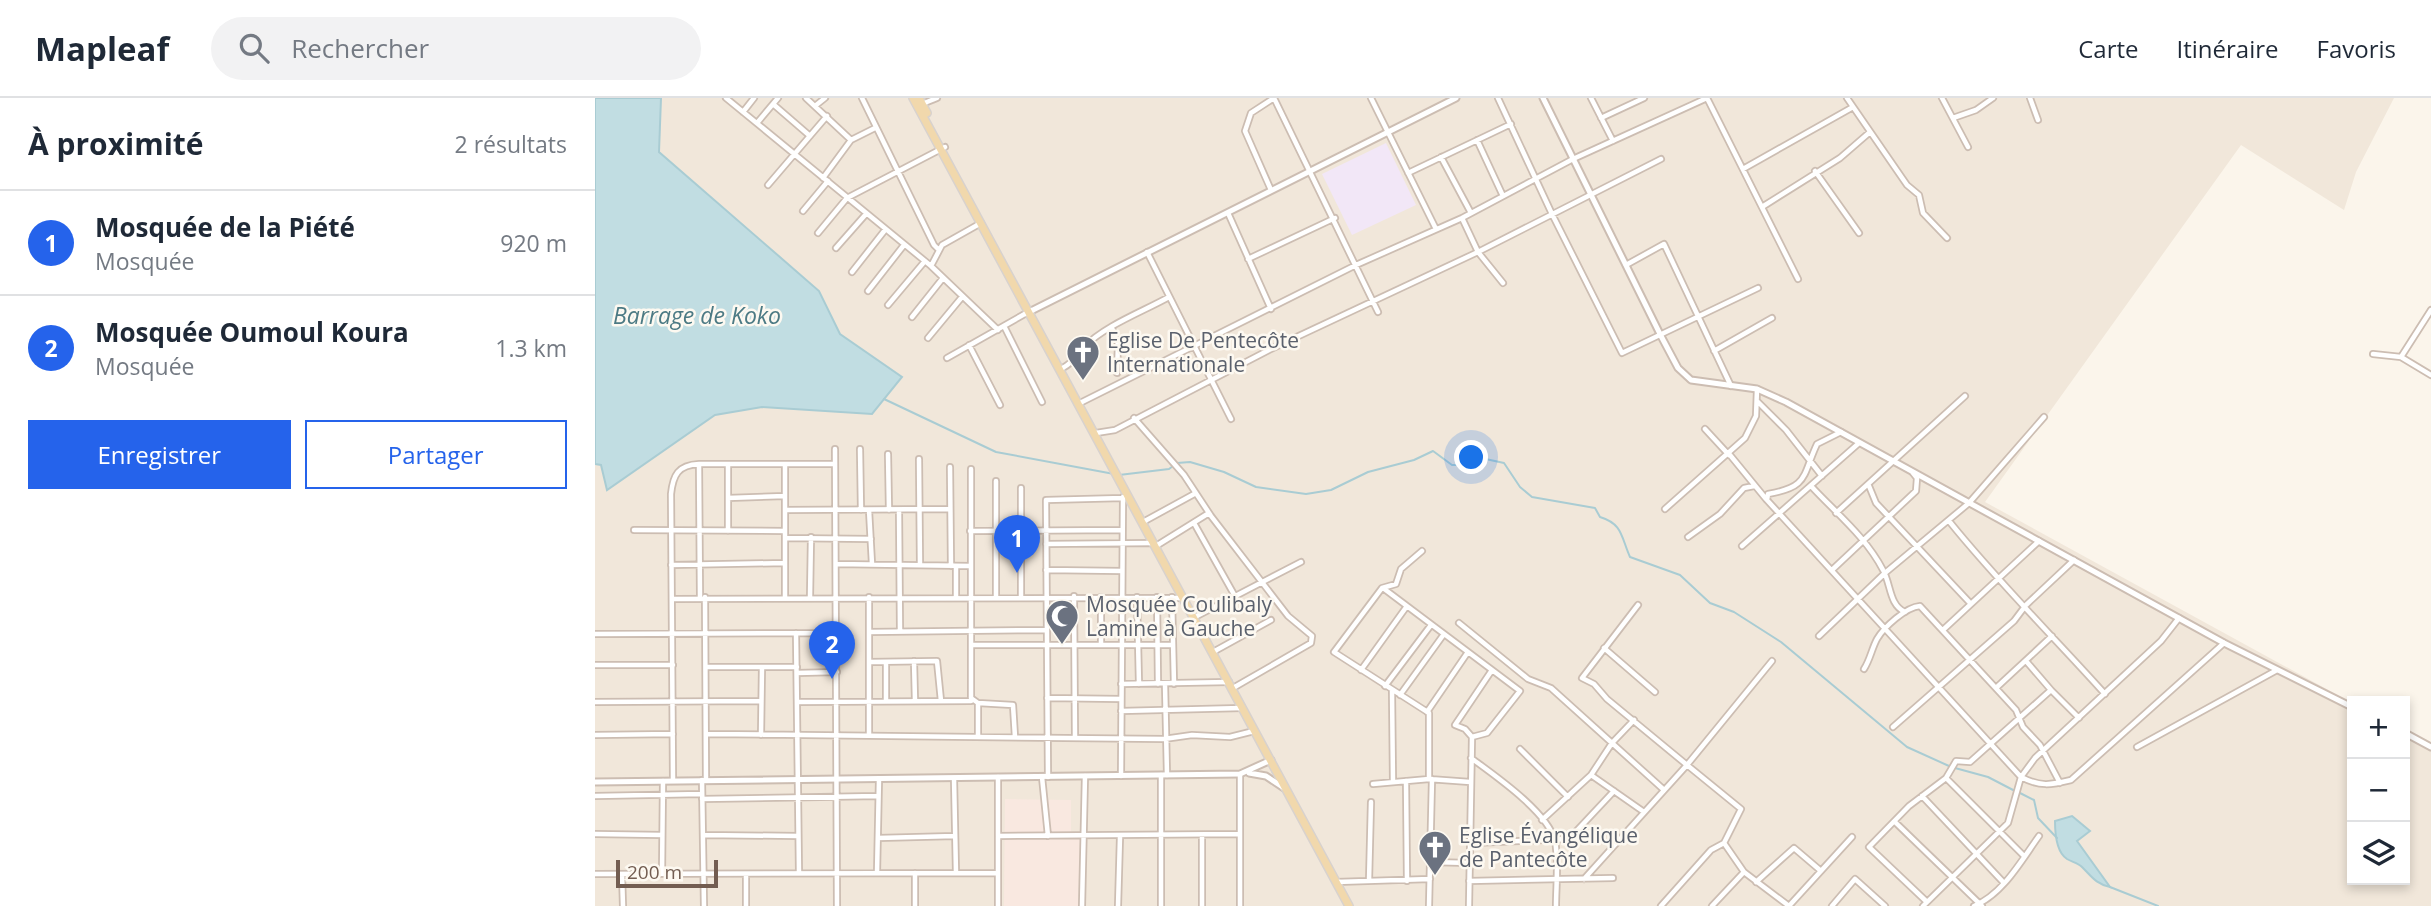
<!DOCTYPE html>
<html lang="fr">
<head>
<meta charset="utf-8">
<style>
  body { margin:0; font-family:"Open Sans",sans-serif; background:#f2f2f3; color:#1f2937 }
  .controls { position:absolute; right:21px; bottom:21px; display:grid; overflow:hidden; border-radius:0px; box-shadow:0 4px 10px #0003 }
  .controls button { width:63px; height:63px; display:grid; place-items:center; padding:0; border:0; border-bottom:2px solid #e0e1e3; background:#fff; color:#1f2937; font:35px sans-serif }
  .scale { position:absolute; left:21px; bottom:18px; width:102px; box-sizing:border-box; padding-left:7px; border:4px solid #735d51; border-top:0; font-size:19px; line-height:24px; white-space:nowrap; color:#735d51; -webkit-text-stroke:5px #fdf9f1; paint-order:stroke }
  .you { position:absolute; left:877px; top:360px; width:24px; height:24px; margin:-18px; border:5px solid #fff; border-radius:50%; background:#1a73e8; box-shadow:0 0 0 10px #1a73e833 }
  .badge { display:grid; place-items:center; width:46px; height:46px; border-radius:50%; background:#2563eb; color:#fff; font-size:23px; font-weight:700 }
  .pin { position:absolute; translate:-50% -58px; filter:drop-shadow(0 2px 4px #0008) }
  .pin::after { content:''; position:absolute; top:37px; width:24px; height:21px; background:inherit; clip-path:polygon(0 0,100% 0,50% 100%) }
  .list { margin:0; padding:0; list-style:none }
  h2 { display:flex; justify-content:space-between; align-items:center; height:91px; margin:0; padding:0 28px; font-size:30px }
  h2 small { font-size:23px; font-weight:400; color:#747a83 }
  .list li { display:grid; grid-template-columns:46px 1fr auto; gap:21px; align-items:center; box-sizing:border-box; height:105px; padding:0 28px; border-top:2px solid #e0e1e3 }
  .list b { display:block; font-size:26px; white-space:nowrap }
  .list p { margin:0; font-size:23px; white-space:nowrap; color:#747a83 }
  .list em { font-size:23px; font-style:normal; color:#747a83 }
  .actions { display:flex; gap:14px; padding:21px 28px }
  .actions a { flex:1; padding:16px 0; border:2px solid #2563eb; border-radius:0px; text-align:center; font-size:24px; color:#2563eb }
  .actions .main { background:#2563eb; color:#fff }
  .icon { flex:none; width:38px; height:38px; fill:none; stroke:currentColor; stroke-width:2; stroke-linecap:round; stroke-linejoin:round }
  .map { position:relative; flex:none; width:1836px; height:808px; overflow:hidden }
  header { display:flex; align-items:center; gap:42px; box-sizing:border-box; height:98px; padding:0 35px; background:#fff; border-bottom:2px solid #e0e1e3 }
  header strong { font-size:33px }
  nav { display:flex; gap:38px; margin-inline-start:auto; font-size:24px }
  .search { width:490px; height:63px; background:#f2f2f3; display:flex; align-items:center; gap:18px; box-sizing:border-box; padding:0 24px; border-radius:38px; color:#747a83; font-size:26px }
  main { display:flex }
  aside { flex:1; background:#fff }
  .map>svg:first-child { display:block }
</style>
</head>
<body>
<header>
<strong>Mapleaf</strong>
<div class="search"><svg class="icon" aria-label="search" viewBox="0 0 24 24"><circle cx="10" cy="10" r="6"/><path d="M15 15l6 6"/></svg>Rechercher</div>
<nav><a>Carte</a><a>Itinéraire</a><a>Favoris</a></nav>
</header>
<main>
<aside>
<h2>À proximité<small>2 résultats</small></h2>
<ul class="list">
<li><span class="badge">1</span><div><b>Mosquée de la Piété</b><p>Mosquée</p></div><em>920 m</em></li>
<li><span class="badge">2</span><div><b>Mosquée Oumoul Koura</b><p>Mosquée</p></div><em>1.3 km</em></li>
</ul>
<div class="actions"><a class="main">Enregistrer</a><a>Partager</a></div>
</aside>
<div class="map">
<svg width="1836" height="808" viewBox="0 0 1836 808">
  <rect width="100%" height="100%" fill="#fbf5eb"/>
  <path fill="#f1e7da" d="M0,0H1799L1761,74L1749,112L1646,47L1390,404L1757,605V782H1810V634L1836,648V808H0Z"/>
  <path fill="#f9e8e0" d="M410,701L476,702V741H485L483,808H409Z"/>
  <path fill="#f2e7f7" d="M791,45L821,107L757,137L727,76Z"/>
  <path fill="#c1dde2" stroke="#a9ccd3" stroke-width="2" d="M0,0H66L64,54L224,193L245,236L307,279L277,316L167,309L120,317L12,392L6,367L0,366Z
    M1477,718L1495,733L1482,743L1515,789C1501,786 1497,779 1487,769C1483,765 1477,764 1472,761C1461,754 1460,735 1460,723Z"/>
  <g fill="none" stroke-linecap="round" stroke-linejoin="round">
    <path stroke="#a9ccd3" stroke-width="2" d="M289,301L401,354L519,376
      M524,377L574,371L582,365L595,364L629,374L661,389L711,396L736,392L773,374L819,362L838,353L857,367H867L886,360L909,365L925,389L937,399L1000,410L1005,419C1028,426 1026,439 1035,459L1085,477L1115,505L1139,514L1186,544L1312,649L1354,668
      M1360,670L1393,679L1420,693
      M1425,695L1439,702L1443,720L1462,740
      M1515,789L1563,808"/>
    <defs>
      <path id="minor" d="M131,0L336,168L403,232
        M211,0L256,42
        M267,0L339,147L344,152
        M679,0L783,214
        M776,0L841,131
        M903,0L957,116L1027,255L1163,190
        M996,0L1018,43
        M1112,0L1203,181
        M1252,0L1312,87L1324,97L1328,115L1352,140
        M1347,0L1373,49
        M1435,0L1443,22
        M178,6L215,38
        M327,6L342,0
        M220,8L230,0
        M148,14L159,0
        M1006,20L1049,0
        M1358,20L1381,12L1398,0
        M162,25L183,0
        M882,42L908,98
        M846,59L876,115
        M1148,71L1258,9
        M1220,73L1264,135
        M813,75L916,26
        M228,80L256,42L280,30
        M173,87L232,18
        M676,92L650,33L656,15L679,0
        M1167,109L1245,60L1275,34
        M208,113L233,83
        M633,115L676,211
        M867,120L883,154L908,185
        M223,135L252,100L350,49
        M241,150L271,116
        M552,154L636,321
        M653,161L740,120
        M1031,167L1069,146L1136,288
        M336,168L347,147L386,125
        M257,174L290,132
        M273,193L309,147
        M293,207L330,163
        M317,219L348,180
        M409,228L447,304
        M517,230L523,246L522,275
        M333,240L367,199
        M374,247L405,307
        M1119,253L1177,220
        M1778,256L1806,259L1836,277
        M1806,259L1836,212
        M352,260L435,213
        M466,271C481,263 479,258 489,249C511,227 547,214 574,199
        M1163,304L1191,332L1227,378
        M485,305L761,167L867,120L978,61L1112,0
        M539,320L589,377L616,418L693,518L717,538L716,545L638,590
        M1110,331L1134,357
        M501,335L520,332L674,252L883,154L1066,61
        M240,351L242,808
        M265,351L266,412
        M293,356L294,412
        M1135,357L1171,401L1426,679C1445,689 1456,687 1476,682L1629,545
        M324,361L325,467
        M133,366V433
        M355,369L356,468
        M376,371V600L383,605V638
        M1216,388C1241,415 1271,439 1288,472C1296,486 1294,507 1310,514
        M1274,388L1281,405L1376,506
        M133,400L190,398
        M1172,402L1173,396C1214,389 1207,378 1222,346L1246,334
        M1070,411L1150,340L1161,318L1162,291
        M190,412L354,411
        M274,412L277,466
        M304,412L305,533
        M1241,415L1370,298
        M1354,423C1403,484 1458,538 1510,596
        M548,424L601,395
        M599,425L641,500
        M39,432L190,433
        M375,433L527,432
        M1093,439L1125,416L1149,390L1159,388
        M190,440L276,441
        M451,446L558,445
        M561,448L614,415
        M1147,448L1264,345
        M827,453L806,471L801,486L787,490L739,554L834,615V681
        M241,466L376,468
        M76,467L190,465
        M451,472L527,473
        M1237,472L1321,393L1322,380L1318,375
        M788,490L925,593L892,635L877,639
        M479,498L480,639
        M105,499L104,366H240
        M110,499L111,682
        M190,499V366
        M215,499L216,439
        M274,499V637
        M401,499V383
        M426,499V390
        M506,499V547
        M542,499L544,586
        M562,499L563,586
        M577,499L579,586
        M361,500V468
        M77,501L589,500
        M600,519L706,464
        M864,525L933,581L956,590L1068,691
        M1349,531L1444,443
        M274,534L451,532
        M201,535L204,775
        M0,536L242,535
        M1224,538L1290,475L1374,405L1449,319
        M377,547H578
        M1009,550L1060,594
        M618,554L676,522
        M319,563L320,603
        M274,564L342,563L346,603
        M291,564V603
        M0,567H78
        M111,569H202
        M1269,571C1275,562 1277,550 1282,541C1289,529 1311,509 1325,508L1421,612L1428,629L1445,647L1465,685
        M766,572L812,508
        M202,575L242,574
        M526,586L634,584
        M570,586L572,677
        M790,588L836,527
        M1401,590L1457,538
        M1456,592L1484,620
        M797,593L798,684
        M805,597L849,536
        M452,600L526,601
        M0,604L166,603
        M202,604L376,603
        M383,605L418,607L420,639
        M526,613L647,610
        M832,614L873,554
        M1298,629L1419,523L1431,507L1479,462
        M112,636L569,641L597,637L635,639L659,633
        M0,637L78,636
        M166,637L167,569
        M1542,649L1682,572
        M925,651L973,699
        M876,660C899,677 953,714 960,743C964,763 961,788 961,808
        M645,676V808
        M996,677L1049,714
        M526,678L528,399
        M403,679V808
        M447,679L453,738
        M453,679L451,402L528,400
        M359,680L361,775
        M1351,680L1429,758
        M78,682L76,396C78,377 83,367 104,366
        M107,682L109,808
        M811,683L812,783
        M778,686L834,681L875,684
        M0,698L107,696
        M1327,698L1409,785
        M107,701L283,698
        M947,722L996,677L1017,645L1039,622
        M1300,724L1387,808
        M0,736L67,737
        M108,737L203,738
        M403,738L644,736
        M283,740L360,738
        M876,745L974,741L1019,693
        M1129,745L1149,774L1194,808L1257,739
        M835,764L875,765
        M282,775L284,681
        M320,775V808
        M0,776L403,775
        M27,776L28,808
        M67,776L68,683
        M989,781L1092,667L1012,601L999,586L987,580L1043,507
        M774,783L776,704
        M874,783L1018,780
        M741,784L835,781
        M1161,784L1199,750L1226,773
        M1332,804L1274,749L1314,708L1351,680L1361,663L1375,664L1456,592L1431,563
        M151,808V776
        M487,808L490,678
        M523,808L525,739
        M566,808V677
        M607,808V738
        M834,808L837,681
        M874,808L877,639L870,631L860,627L897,572
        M1066,808L1116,752L1129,745L1146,711L1092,667L1177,563
        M1117,808L1149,774
        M1237,808L1260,781L1290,808
        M1328,808L1413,725L1426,679L1440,660L1566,543L1584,520
        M1379,808C1408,796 1426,763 1444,738"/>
      <path id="tertiary" d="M948,0L1066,238L1083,270L1096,282L1162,291L1191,304L1629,545L1757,609
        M436,213L861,0
        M1810,635L1836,649
        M654,675L671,678L689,690
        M0,684L645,676L676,662"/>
      <path id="primary" d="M318,0L754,808
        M324,0L332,15"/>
    </defs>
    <use href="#minor" stroke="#ccbdb2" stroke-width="8"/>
    <use href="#tertiary" stroke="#ccbdb2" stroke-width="9"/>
    <use href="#primary" stroke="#d8d2ce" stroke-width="10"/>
    <use href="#minor" stroke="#fff" stroke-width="4.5"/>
    <use href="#tertiary" stroke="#fff" stroke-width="5"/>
    <use href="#primary" stroke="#f1d8ac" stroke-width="7"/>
  </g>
  <defs>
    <symbol id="church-pin" viewBox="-11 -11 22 30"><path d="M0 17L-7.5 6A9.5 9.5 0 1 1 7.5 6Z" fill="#6b7280" stroke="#fdf9f1"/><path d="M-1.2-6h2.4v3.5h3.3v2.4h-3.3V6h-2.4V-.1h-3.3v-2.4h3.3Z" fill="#fff"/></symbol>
    <symbol id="mosque-pin" viewBox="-11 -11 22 30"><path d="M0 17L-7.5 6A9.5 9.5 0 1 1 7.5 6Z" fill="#6b7280" stroke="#fdf9f1"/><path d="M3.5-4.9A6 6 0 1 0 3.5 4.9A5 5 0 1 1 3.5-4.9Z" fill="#fff"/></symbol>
  </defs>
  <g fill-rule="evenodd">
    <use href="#church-pin" x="469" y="235" width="38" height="52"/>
    <use href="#mosque-pin" x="448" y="499" width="38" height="52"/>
    <use href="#church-pin" x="821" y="730" width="38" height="52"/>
  </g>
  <g text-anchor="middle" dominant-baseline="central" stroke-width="5" stroke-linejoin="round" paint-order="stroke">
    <g font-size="21" fill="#5b616d" stroke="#fdf9f1" text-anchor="start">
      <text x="512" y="242">Eglise De Pentecôte<tspan x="512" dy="24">Internationale</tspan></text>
      <text x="491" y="506">Mosquée Coulibaly<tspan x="491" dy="24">Lamine à Gauche</tspan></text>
      <text x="864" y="737">Eglise Évangélique<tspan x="864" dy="24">de Pantecôte</tspan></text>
    </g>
    <g font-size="23" font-style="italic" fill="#4c7a84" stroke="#fdf9f1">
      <text x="102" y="217">Barrage de Koko</text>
    </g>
  </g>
</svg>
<div class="controls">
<button>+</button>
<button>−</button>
<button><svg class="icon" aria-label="layers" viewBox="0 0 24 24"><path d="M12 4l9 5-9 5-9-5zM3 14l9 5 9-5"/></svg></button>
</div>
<div class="scale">200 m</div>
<div class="you"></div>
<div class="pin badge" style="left:422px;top:475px">1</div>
<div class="pin badge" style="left:237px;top:581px">2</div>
</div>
</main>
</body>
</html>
